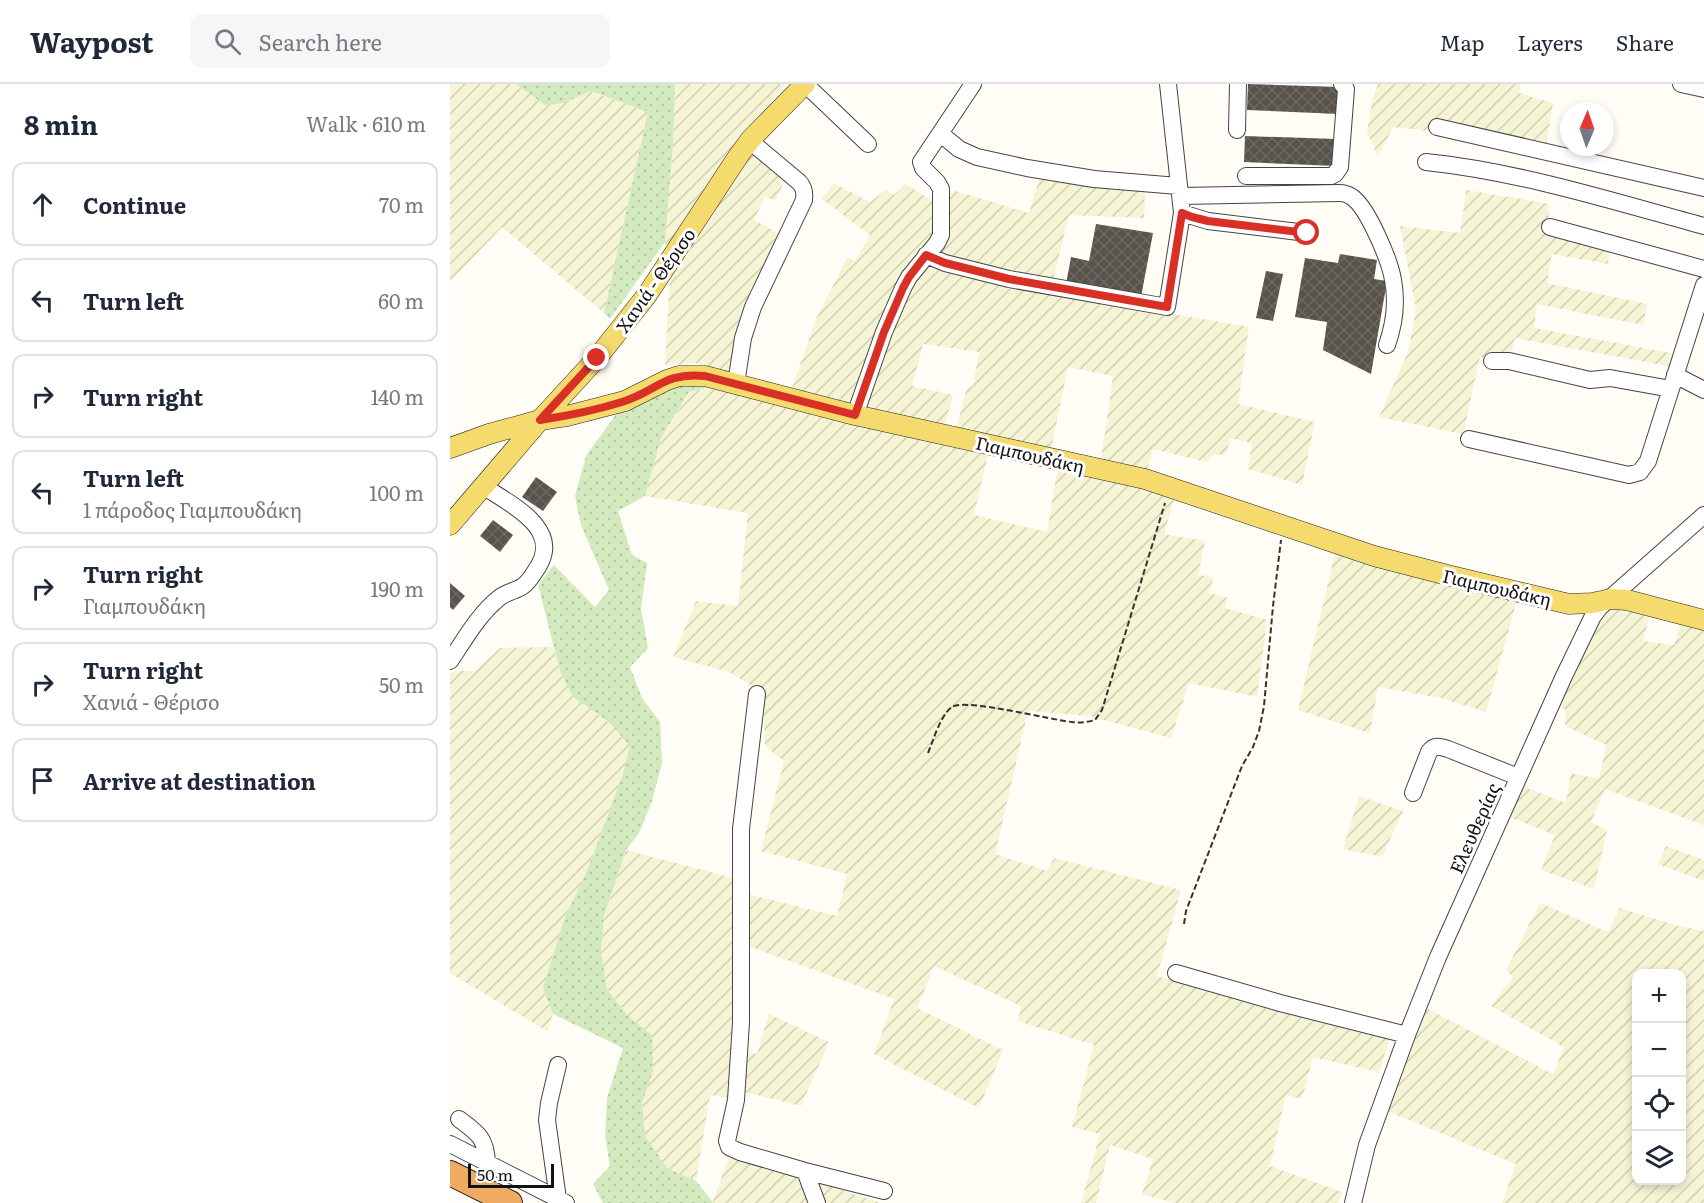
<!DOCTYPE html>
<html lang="en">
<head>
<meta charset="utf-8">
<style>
  body { margin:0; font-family:Literata,serif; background:#f6f6f7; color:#1f2937 }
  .controls { position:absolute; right:18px; bottom:18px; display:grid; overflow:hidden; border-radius:12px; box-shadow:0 3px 9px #0003 }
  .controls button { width:54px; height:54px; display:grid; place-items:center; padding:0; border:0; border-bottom:2px solid #e0e1e3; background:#fff; color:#1f2937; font:30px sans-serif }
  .compass { position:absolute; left:1110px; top:18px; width:54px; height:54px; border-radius:50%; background:#fff; box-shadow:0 3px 9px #0003; rotate:2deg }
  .scale { position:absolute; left:18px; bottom:15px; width:86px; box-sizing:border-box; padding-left:6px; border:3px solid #111; border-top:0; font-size:16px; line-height:21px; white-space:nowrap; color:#111; -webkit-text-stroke:4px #fff; paint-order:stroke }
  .stop { position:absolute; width:18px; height:18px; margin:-14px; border:4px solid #d93025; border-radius:50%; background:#fff }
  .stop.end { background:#d93025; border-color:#fff; box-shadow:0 2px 6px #0008 }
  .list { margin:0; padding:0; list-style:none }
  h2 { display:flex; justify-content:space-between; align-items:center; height:78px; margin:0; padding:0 24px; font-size:26px }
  h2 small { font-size:20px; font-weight:400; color:#747a83 }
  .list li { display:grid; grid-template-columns:39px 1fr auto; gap:18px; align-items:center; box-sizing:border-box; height:84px; margin:0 12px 12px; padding:0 12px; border:2px solid #e0e1e3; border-radius:12px }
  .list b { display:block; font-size:22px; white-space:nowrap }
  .list p { margin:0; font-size:20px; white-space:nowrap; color:#747a83 }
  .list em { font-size:20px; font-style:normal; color:#747a83 }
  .icon { flex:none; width:33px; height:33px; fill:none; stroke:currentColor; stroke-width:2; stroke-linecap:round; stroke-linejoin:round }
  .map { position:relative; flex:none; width:1254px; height:1119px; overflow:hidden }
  header { display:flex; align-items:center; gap:36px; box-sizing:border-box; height:84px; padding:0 30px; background:#fff; border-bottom:2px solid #e0e1e3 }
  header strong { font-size:28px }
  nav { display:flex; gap:33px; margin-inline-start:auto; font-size:21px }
  .search { width:420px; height:54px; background:#f6f6f7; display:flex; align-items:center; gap:15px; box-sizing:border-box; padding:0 21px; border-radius:12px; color:#747a83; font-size:22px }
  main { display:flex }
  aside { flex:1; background:#fff }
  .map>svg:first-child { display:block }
</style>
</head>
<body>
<header>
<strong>Waypost</strong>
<div class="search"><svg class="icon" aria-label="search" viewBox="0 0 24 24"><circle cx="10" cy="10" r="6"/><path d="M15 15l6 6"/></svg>Search here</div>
<nav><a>Map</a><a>Layers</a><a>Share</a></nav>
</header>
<main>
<aside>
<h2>8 min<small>Walk · 610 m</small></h2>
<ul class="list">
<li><svg class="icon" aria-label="ahead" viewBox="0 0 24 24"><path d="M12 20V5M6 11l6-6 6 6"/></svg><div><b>Continue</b></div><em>70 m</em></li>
<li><svg class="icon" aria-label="left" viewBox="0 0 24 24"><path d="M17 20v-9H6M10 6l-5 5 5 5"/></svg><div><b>Turn left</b></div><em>60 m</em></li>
<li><svg class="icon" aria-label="right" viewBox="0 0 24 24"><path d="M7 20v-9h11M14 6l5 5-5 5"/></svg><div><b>Turn right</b></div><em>140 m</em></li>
<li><svg class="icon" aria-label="left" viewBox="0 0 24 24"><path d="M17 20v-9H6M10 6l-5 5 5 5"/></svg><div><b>Turn left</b><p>1 πάροδος Γιαμπουδάκη</p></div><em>100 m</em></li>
<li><svg class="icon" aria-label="right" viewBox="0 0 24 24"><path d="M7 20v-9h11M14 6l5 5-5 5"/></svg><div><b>Turn right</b><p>Γιαμπουδάκη</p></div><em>190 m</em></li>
<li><svg class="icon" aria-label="right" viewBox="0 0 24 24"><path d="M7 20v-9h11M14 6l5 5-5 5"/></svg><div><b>Turn right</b><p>Χανιά - Θέρισο</p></div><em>50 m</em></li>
<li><svg class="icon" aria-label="arrive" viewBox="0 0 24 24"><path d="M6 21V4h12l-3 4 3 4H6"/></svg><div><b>Arrive at destination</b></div></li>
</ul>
</aside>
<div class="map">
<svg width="1254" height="1119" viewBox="0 0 1254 1119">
  <defs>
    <pattern id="farmland-furrows" width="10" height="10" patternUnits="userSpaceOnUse" patternTransform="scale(1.5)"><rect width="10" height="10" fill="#f5f4d5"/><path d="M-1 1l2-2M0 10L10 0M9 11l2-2" fill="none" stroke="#d1d0b6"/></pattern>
    <pattern id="grass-dots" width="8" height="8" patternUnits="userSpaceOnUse" patternTransform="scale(1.5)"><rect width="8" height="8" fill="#d2eabe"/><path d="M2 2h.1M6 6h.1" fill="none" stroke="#b3c8a2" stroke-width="1.8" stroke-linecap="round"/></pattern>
    <pattern id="building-cross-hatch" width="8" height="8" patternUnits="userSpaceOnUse" patternTransform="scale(1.5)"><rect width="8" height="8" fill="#59534d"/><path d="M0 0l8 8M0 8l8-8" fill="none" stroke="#6c6762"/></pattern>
  </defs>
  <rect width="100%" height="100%" fill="#fffdf5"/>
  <path fill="url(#farmland-furrows)" fill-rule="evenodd" d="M0,0H66L95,21L114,18L141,7L198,28L154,229L52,143L0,198Z
    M225,0H336L287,55L336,94L325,117L315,112L304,136L328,149L298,215L281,291L246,279L215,281L220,189L215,158L223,61Z
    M928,0H1071L1069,9L1103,19L1096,63L982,38L978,47L943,43L928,73L917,48L922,17Z
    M590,93L695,107L694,134L619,131L600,209L799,243L788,320L865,338L852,401L798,385L802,359L781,354L775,371L765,370L756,378L703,365L696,391L727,405L714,450L755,457L748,491L764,493L758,509L777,513L775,524L817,536L807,613L739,599L721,654L639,632L580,627L576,636L545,770L597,787L604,774L731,806L707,892L779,913L940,954L929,988L863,973L852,1015L836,1011L820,1082L892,1108L888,1119H724L692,1110L703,1075L660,1061L646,1119H631L650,1050L622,1043L644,961L568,937L571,922L484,882L467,924L553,966L529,1024L424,970L444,915L287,858L283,964L307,970L319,930L379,958L351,1022L283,1005L280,1014L260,1011L246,1097L217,1084L195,1052L192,1019L203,987L202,952L178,932L157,905L151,868L154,832L176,766L283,794L301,811L387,832L397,790L311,767L334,677L315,662L313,609L279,588L223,573L246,517L288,522L298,429L195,412L211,354L240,308L255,304L278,308L341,307L366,235L397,174L405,177L420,151L372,115L383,99L420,118L436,106L444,111L456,100L481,116L506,107L579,129ZM473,260L529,268L523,302L517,303L506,345L495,341L503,311L462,302ZM618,283L663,292L651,376L608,382L597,448L524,431L542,353L601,366Z
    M1016,106L1099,120L1098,144L1160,159L1158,180L1102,170L1097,199L1197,220L1193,241L1087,220L1084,244L1226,270L1224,283L1065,254L1059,277L1030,273L1013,350L929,333L958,268L966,225L950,142L1010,149Z
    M888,457L1070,505L1036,628L991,614L928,603L920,649L848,626Z
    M1161,517L1202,523L1193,557L1224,561L1233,531L1254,536V741L1155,705L1141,738L1157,746L1144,805L1091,786L1105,751L1049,729L1064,699L1116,719L1121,689L1149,695L1156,661L1115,642L1116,626L1106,621L1139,556Z
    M103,563L110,587L123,613L159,638L181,662L173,690L137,787L115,833L93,904L103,930L97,947L0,889V590L3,587H25L50,564Z
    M909,712L953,727L932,773L893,765Z
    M1216,762L1254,776V797L1208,780Z
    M1090,819L1158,848L1170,824L1225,841L1254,847V1119H1052L1066,1080L937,1027L976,924L1103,990L1114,963L1041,922L1063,893L1056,886ZM1186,890H1232V1096H1186Z
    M280,1071L382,1103L432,1119H262Z"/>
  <path fill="url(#grass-dots)" d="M66,0H225L223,61L215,158L160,235L154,229L198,28L141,7L114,19L95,21Z
    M244,296L255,304L239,308L211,354L195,412L168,427L182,471L197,479L191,525L198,564L180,583L192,614L210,638L212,679L202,717L189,749L176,766L154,832L151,868L157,905L178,932L202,951L203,987L192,1019L195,1052L217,1084L246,1097L262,1117V1119H153L143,1100L160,1082L155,1052L157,1014L173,964L103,930L93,904L115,833L137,787L173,690L180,662L159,638L123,613L110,587L88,501L104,481L145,523L159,506L131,441L125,412L136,372L166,330L186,319Z"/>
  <path fill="url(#building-cross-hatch)" d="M798,0L889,3L888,30L797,26Z
    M795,52L886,55L885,82L794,78Z
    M646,140L703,149L691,213L616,200L621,173L639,177Z
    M890,170L927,176L924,195L937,197L921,290L873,266L877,238L845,233L855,174L888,179Z
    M816,187L833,190L823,237L806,234Z
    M86,393L107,408L93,427L72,413Z
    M43,436L63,451L50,468L30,452Z
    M0,499L15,512L3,526L0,523Z"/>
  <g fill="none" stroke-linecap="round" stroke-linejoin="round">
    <defs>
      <path id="minor" d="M355,0L418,60
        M1231,0L1254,5
        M987,43L1254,104
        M787,46L788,0
        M491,50L509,65L527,73L577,84L644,95L728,102
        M976,78C1071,88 1162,117 1254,142
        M796,92H881L885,90L890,83L896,5L892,0
        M731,112L889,109C894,109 898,110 902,113C918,124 940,177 943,196C947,217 944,241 937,261
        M732,129L758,137L857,149
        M1100,143L1254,185
        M476,171L495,179L559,195L717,223L732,129L718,0
        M1042,277H1059L1140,296L1160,294L1221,305
        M1225,291L1254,306
        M286,300L293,254L303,223L354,116C355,108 354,103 349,98L300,57
        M405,331L434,248L453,204L459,193L487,159L491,151V105L487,98L473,84L471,78L523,0
        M1019,355L1179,391L1190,388L1198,377L1254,201
        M0,577C15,555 28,531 49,514C56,508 66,507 73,502C80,497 83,490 88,483C112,444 60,420 33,402
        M307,610L291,745V938L286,1016L277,1057L279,1063L290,1068L355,1087L434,1107
        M963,709L979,668C984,661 989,662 998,665L1068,693
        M726,889L830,919L957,951
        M108,981L99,1019L97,1036L108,1115
        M9,1035C28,1049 36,1054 37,1079
        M0,1060L116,1119
        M355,1087L367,1119
        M903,1119L917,1061L957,951L988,873L1114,592L1143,532L1150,523L1254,431"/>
      <path id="major" d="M0,364L39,350L90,336L117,332L175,317L217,296L229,292H255L405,331L695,395L924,472L1001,492L1119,520L1142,519L1161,515L1177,516L1254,536
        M0,441L90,336L147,274L197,211L289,71L301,55L355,0"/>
      <path id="highway" d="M0,1089L60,1119"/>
    </defs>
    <use href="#minor" stroke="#444" stroke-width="18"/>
    <use href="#major" stroke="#222" stroke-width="21"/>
    <use href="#highway" stroke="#222" stroke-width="26"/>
    <path stroke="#333" stroke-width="2" stroke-dasharray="6 3" stroke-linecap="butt" d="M478,669C483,657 491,630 502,623C515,614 601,636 622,638C630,639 638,638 645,636L652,626L715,419
      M734,840L736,827L792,682L803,663L809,647L814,622L823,522L831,456"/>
    <use href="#minor" stroke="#fff" stroke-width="16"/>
    <use href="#major" stroke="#f5db6e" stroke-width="20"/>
    <use href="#highway" stroke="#f1aa61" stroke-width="24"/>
  </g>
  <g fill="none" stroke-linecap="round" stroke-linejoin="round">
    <path stroke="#d93025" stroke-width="8" d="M147,274L90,336C117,332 146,326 172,318C207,307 214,288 255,292L405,331L434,248L453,204L459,193L476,171L495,179L559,195L717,223L732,129L742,133L758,137L857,149"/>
  </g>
  <g text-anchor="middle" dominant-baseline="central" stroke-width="6" stroke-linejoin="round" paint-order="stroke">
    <g font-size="18" fill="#111" stroke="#fff">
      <text transform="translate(205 196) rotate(-55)">Χανιά - Θέρισο</text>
      <text transform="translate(580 370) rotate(13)">Γιαμπουδάκη</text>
      <text transform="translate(1047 503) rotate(13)">Γιαμπουδάκη</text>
      <text transform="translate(1024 744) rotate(-66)">Ελευθερίας</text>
    </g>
  </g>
</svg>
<div class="controls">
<button>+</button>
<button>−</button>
<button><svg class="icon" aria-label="locate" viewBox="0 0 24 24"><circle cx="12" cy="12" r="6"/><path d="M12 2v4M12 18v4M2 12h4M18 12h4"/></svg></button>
<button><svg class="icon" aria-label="layers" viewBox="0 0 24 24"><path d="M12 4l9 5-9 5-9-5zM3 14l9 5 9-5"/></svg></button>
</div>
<svg class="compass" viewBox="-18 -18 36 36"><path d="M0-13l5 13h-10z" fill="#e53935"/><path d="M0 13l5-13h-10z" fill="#747a83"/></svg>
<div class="scale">50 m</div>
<div class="stop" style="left:857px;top:149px"></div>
<div class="stop end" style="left:147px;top:274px"></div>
</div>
</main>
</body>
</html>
